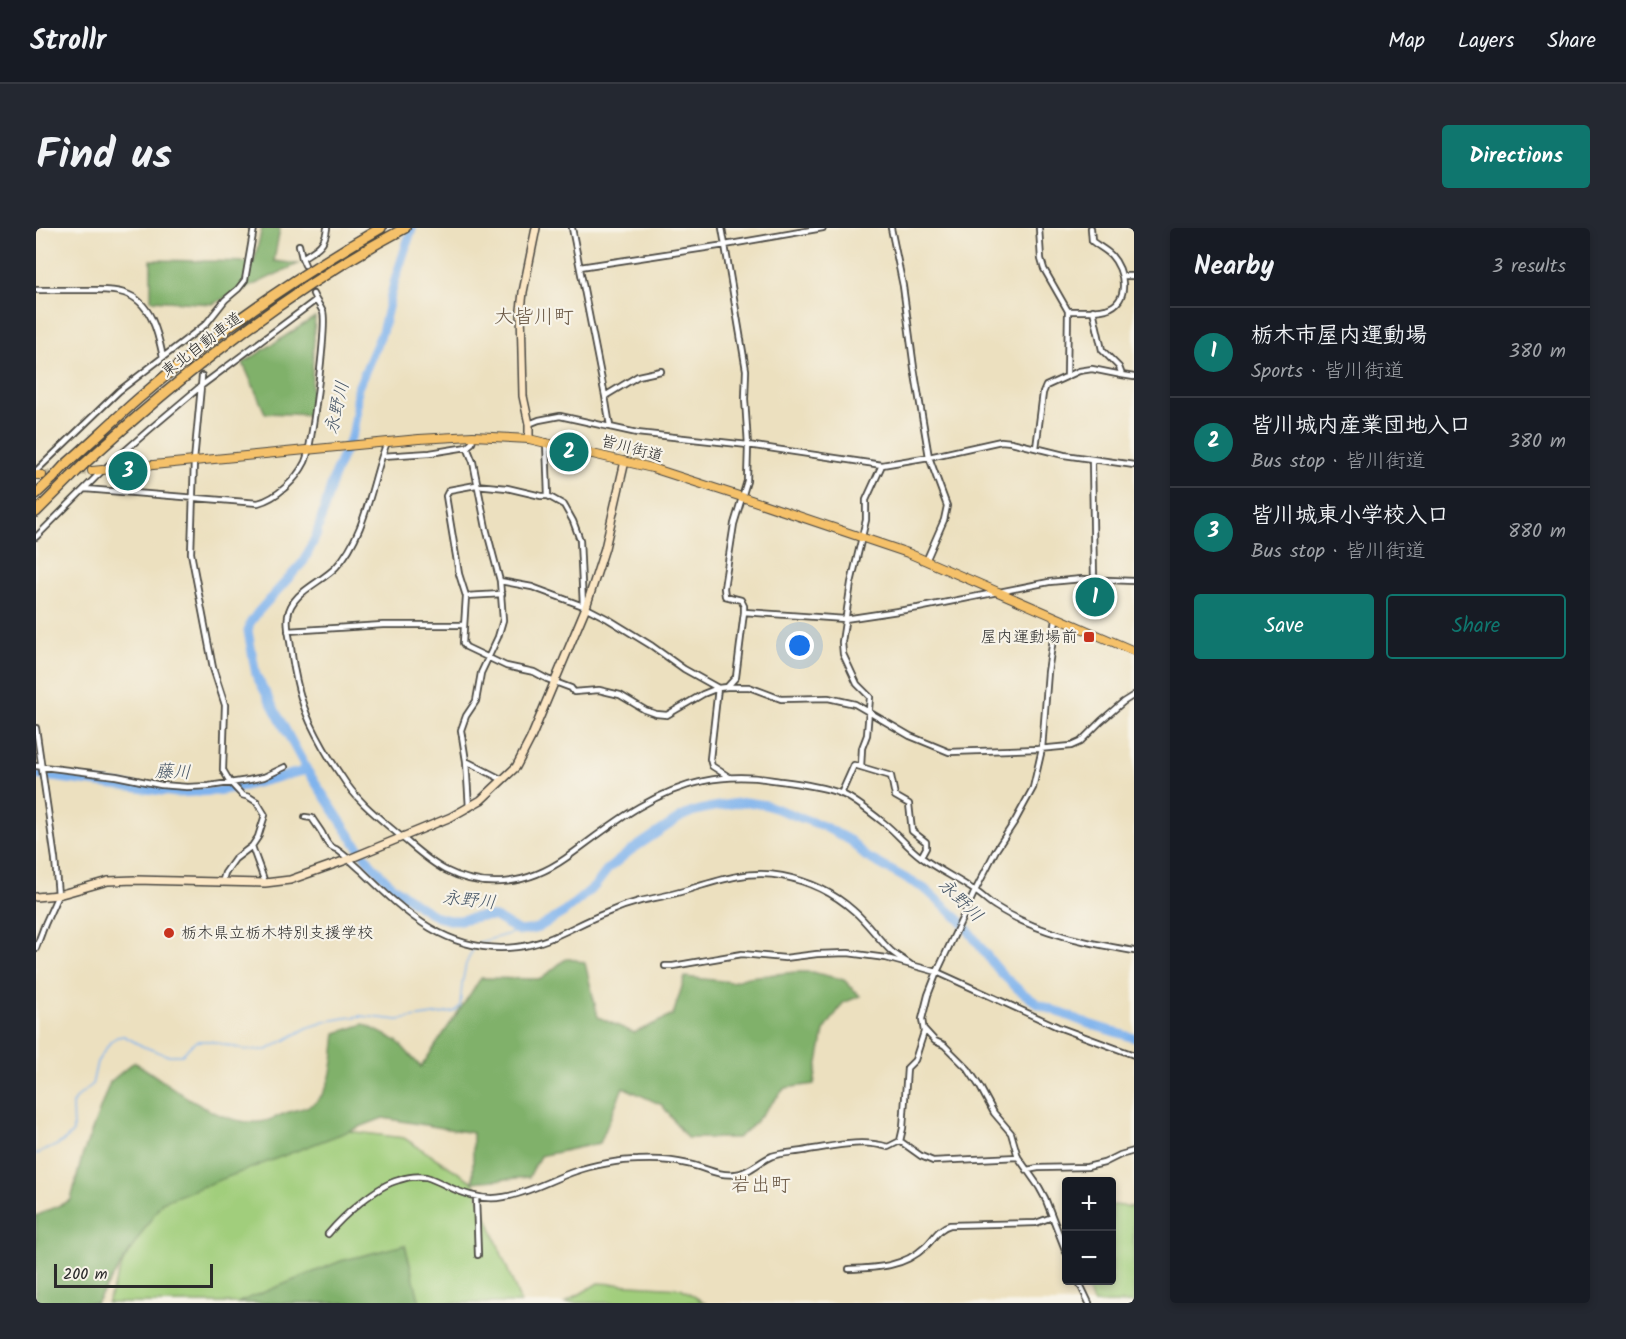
<!DOCTYPE html>
<html lang="en">
<head>
<meta charset="utf-8">
<style>
  body { margin:0; font-family:Kalam,"Klee One",sans-serif; background:#242831; color:#f1f3f6 }
  .controls { position:absolute; right:18px; bottom:18px; display:grid; overflow:hidden; border-radius:6px; box-shadow:0 3px 9px #0003 }
  .controls button { width:54px; height:54px; display:grid; place-items:center; padding:0; border:0; border-bottom:2px solid #363941; background:#171b24; color:#f1f3f6; font:30px sans-serif }
  .scale { position:absolute; left:18px; bottom:15px; width:159px; box-sizing:border-box; padding-left:6px; border:3px solid #2b2b2b; border-top:0; font-size:16px; line-height:21px; white-space:nowrap; color:#2b2b2b; -webkit-text-stroke:4px #f7f3e8; paint-order:stroke }
  .you { position:absolute; left:764px; top:418px; width:21px; height:21px; margin:-15px; border:4px solid #fff; border-radius:50%; background:#1a73e8; box-shadow:0 0 0 9px #1a73e833 }
  .badge { display:grid; place-items:center; width:39px; height:39px; border-radius:50%; background:#0f766e; color:#fff; font-size:20px; font-weight:700 }
  .pin { position:absolute; translate:-50% -50%; border:3px solid #fff; box-shadow:0 2px 6px #0006 }
  .list { margin:0; padding:0; list-style:none }
  h2 { display:flex; justify-content:space-between; align-items:center; height:78px; margin:0; padding:0 24px; font-size:26px }
  h2 small { font-size:20px; font-weight:400; color:#9ea1a6 }
  .list li { display:grid; grid-template-columns:39px 1fr auto; gap:18px; align-items:center; box-sizing:border-box; height:90px; padding:0 24px; border-top:2px solid #363941 }
  .list b { display:block; font-size:22px; white-space:nowrap }
  .list p { margin:0; font-size:20px; white-space:nowrap; color:#9ea1a6 }
  .list em { font-size:20px; font-style:normal; color:#9ea1a6 }
  .actions { display:flex; gap:12px; padding:18px 24px }
  .actions a { flex:1; padding:14px 0; border:2px solid #0f766e; border-radius:6px; text-align:center; font-size:21px; color:#0f766e }
  .actions .main { background:#0f766e; color:#fff }
  .map { position:relative; flex:none; width:1098px; height:1075px; overflow:hidden; border-radius:6px }
  header { display:flex; align-items:center; gap:36px; box-sizing:border-box; height:84px; padding:0 30px; background:#171b24; border-bottom:2px solid #363941 }
  header strong { font-size:28px }
  nav { display:flex; gap:33px; margin-inline-start:auto; font-size:21px }
  .intro { display:flex; align-items:center; justify-content:space-between; box-sizing:border-box; height:144px; padding:0 36px }
  h1 { margin:0; font-size:42px }
  .button { padding:15px 27px; border-radius:6px; background:#0f766e; color:#fff; font-size:21px; font-weight:700 }
  main { display:flex; gap:36px; padding:0 36px }
  aside { flex:1; background:#171b24; border-radius:6px; box-shadow:0 3px 9px #0003 }
  .map>svg:first-child { display:block }
</style>
</head>
<body>
<header>
<strong>Strollr</strong>
<nav><a>Map</a><a>Layers</a><a>Share</a></nav>
</header>
<div class="intro"><h1>Find us</h1><a class="button">Directions</a></div>
<main>
<div class="map">
<svg width="1098" height="1075" viewBox="0 0 1098 1075">
  <rect width="100%" height="100%" fill="#f7f3e8"/>
  <filter id="ink" filterUnits="userSpaceOnUse"><feTurbulence type="fractalNoise" baseFrequency=".0167" numOctaves="2"/><feDisplacementMap in="SourceGraphic" scale="12" xChannelSelector="R" yChannelSelector="G"/><feConvolveMatrix kernelMatrix="1 2 1 2 8 2 1 2 1" color-interpolation-filters="sRGB"/></filter>
  <filter id="wash" filterUnits="userSpaceOnUse"><feTurbulence type="fractalNoise" baseFrequency=".008" numOctaves="4" result="noise"/><feDisplacementMap in="SourceGraphic" scale="24" xChannelSelector="R" yChannelSelector="G"/><feGaussianBlur stdDeviation="1.35" result="paint"/><feColorMatrix in="noise" values="0 0 0 0 0 0 0 0 0 0 0 0 0 0 0 0 0 1.4 0 .05"/><feComposite in="paint" operator="in"/></filter>
  <g filter="url(#wash)">
    <rect width="100%" height="100%" fill="#ece0bf"/>
    <path fill="#a1ce7b" stroke="#667c53" stroke-width="1.5" d="M304,902L368,910L437,954L485,1075H71L112,972Z
      M1076,977L1098,979V1075H1058L1046,1053L1076,1052Z
      M562,1055L645,1060L669,1075H529Z"/>
    <path fill="#80b16b" stroke="#566e4b" stroke-width="1.5" d="M226,0H244L238,33L262,36L177,76L115,72V32L218,34Z
      M279,89L274,187L229,185L207,135Z
      M531,731H537L549,735L562,789L598,805L637,787L649,749L696,754L712,749L760,744H776L808,752L824,768L807,775L788,803L778,856L749,860L714,900L701,910H651L626,877L587,859L564,915L504,928L493,949L437,954V905L347,890L126,974L60,1075H4L0,1073V988L35,972L46,929L74,854L98,834C135,856 179,898 224,894C234,893 241,888 250,885C258,882 273,880 280,874C298,857 297,828 300,805L328,796L361,813L385,839L445,750L505,751L527,733Z
      M369,1017L384,1075H201L305,1033Z"/>
    <g fill="none" stroke-linecap="round" stroke-linejoin="round">
      <path stroke="#7fb3ed" stroke-width="1.5" d="M441,715L483,703
        M0,926C13,921 29,915 37,904L36,876L39,871L56,857L61,834L75,813L81,809L88,808L106,818L130,827H146L156,816L162,813H174L210,822H231L271,800L292,793L309,790L325,788L362,792L418,784L424,778L426,756L430,736L438,719"/>
      <path stroke="#7fb3ed" stroke-width="9" d="M376,0L358,55L346,104L321,162L320,186L317,204L299,245L280,308L268,333L222,384L214,395L212,403L220,447L271,542L317,612L335,636L355,657L383,678L401,689L413,692H424L446,688L459,689L483,703L493,702L502,700L527,685L559,658L572,641L594,623L645,589L656,584L672,580L695,576L710,574L730,577L787,598L815,613L829,628L889,661L926,694L955,733L966,746L983,762L1002,776L1053,796L1098,810
        M0,547L141,565L180,563L209,558L271,542"/>
    </g>
  </g>
  <g filter="url(#ink)">
    <g fill="none" stroke-linecap="round" stroke-linejoin="round">
      <path stroke="#c5bca1" stroke-width="4.5" stroke-dasharray="4.5 2" stroke-linecap="butt" d="M269,37L277,66
        M166,148L170,105"/>
      <path stroke="#c5bca1" stroke-width="8" stroke-dasharray="8 4" stroke-linecap="butt" d="M6,247L56,243"/>
      <defs>
        <path id="street" d="M536,0L569,168
          M855,0L867,58L878,140L893,229L911,278L908,292L890,333
          M1003,0L1005,31L1008,41L1032,83L1031,148
          M263,17L266,30
          M269,37L266,30C280,21 289,18 291,0
          M544,39L689,17L686,0
          M1087,48H1098
          M0,62C17,62 34,62 51,62C64,62 76,61 88,65C115,73 122,105 127,129
          M1057,82L1066,122L1083,139L1086,147L1098,149
          M1032,83C1044,83 1058,84 1070,81C1095,74 1089,42 1075,27C1070,22 1062,18 1056,13L1055,0
          M166,148L158,233L155,325L177,440L189,477L187,542L194,554L206,567L213,569L221,574L229,587L222,609L216,618L199,631L189,645L186,655
          M493,196L503,192L524,188L601,205L712,217L709,171L710,142L689,17L787,0
          M574,198L569,168L602,148L625,143
          M437,208L436,215L431,219L437,234L450,300L464,353L467,392L462,409L445,445L440,473L430,488L425,502L430,533L467,552
          M351,214L346,228L394,225L431,219
          M510,214L512,268
          M1000,220L1007,165L1010,158L1043,143L1056,141L1086,147
          M346,228C334,265 327,310 300,339C285,355 255,364 252,388C250,398 254,410 255,420C258,444 264,472 274,494C283,513 294,532 306,549C322,575 346,592 369,612C382,623 394,634 409,642C450,663 493,656 530,630C554,613 577,594 603,579C646,554 687,544 737,552C758,555 787,558 806,566C816,570 838,587 848,595C861,605 871,619 885,629C902,642 922,651 939,663C946,667 952,674 959,678C1000,705 1051,715 1098,723
          M1056,231L1058,352
          M0,243L83,163L170,96L189,72L202,61L209,52L218,0
          M49,261L222,275C241,270 260,252 269,234C276,219 291,97 287,84C285,80 282,75 280,72
          M0,309L67,242L114,201L165,158L280,72L277,66
          M464,353L496,359L547,378L572,391L616,418L648,441L682,460
          M430,368L466,366
          M547,378L544,312L537,293L528,277L512,268H505L471,260L440,257L413,262L410,268L423,346L430,368L427,415L430,419L470,438L498,444L511,451L535,460L538,464L563,462L584,467L609,482L620,486L631,487L667,466L682,460L691,459H713L745,471L792,470L819,476L874,508L913,524L1002,521L1035,518L1044,514L1065,493L1087,474L1098,467
          M708,384L809,391L882,380L1013,354L1046,351L1098,353
          M252,403L347,397H428
          M692,458L700,449L708,384V378L705,372L689,368L688,360L698,296L711,253L712,217L846,237
          M682,460L674,531L676,538L693,549
          M0,500L19,631L22,667L9,696L0,720
          M430,533L433,580
          M0,538L80,548L125,557L151,559L173,558L213,552L228,549L249,539
          M825,539L855,548L859,568L873,576L876,603L890,614V620L885,629
          M805,566L818,537L825,539L826,520L831,507L834,469L821,456L807,426L806,414L815,355L830,292V272L846,237L893,229L965,213L975,214L1028,227L1098,237
          M269,589L276,590C279,595 283,600 286,605C288,609 290,614 293,617C294,618 299,621 300,621C309,627 317,635 325,642C370,686 413,727 481,719C513,716 540,696 570,685C581,680 592,676 604,673C617,670 631,668 644,664C678,654 710,641 746,648C772,653 798,665 818,683C832,695 842,711 855,723C861,728 868,732 874,736
          M216,618C220,631 225,642 229,655
          M629,738H637L706,726L749,730L781,726L812,725L850,730L901,744L1022,799L1098,827
          M888,801L899,813L908,817L932,841L944,859L958,885L975,905L982,929L1003,959L1009,970L1030,1024
          M864,913L867,900L871,840L879,832L888,804L886,791L892,767L901,744L939,663L960,622L979,593L997,560L1006,521L1012,444L1020,391
          M864,913L885,928L897,933L982,929
          M991,942L1002,940L1051,939L1068,935L1084,927L1098,923
          M440,969L442,1027
          M292,1006C307,988 340,958 363,952C371,949 382,948 390,949C397,951 405,955 411,958C429,967 448,973 468,969C493,965 516,951 540,943C556,937 586,932 602,932C619,931 636,932 652,936C668,939 683,949 700,946C713,945 724,933 736,928C748,924 759,925 772,922C799,918 825,911 852,919L864,913
          M813,1041C841,1040 868,1039 889,1019C898,1011 902,1000 914,997L1000,995L1016,989
          M1042,1052L1053,1075"/>
        <path id="secondary" d="M493,211V196L487,168L485,82L487,64L500,0
          M0,669L22,667L72,653L99,652L229,655L254,652L313,631L415,589L445,572L480,539L495,510L550,379L569,320L589,233"/>
        <path id="primary" d="M56,243L383,211L437,208L493,211L616,240L706,269L872,325L1098,423
          M0,247H6"/>
        <path id="highway" d="M47,237C145,147 251,63 369,0
          M28,238C53,216 77,193 102,171C177,106 259,49 345,0
          M0,266L17,250
          M0,284L35,249"/>
      </defs>
      <use href="#street" stroke="#484641" stroke-width="8"/>
      <use href="#secondary" stroke="#484641" stroke-width="10"/>
      <use href="#primary" stroke="#484641" stroke-width="10"/>
      <use href="#highway" stroke="#484641" stroke-width="12"/>
      <use href="#street" stroke="#fff" stroke-width="4.5"/>
      <use href="#secondary" stroke="#fbe6c4" stroke-width="7"/>
      <use href="#primary" stroke="#f5c16b" stroke-width="8"/>
      <use href="#highway" stroke="#f5c16b" stroke-width="9"/>
      <defs>
        <path id="highway-bridge" d="M35,249L47,237
          M17,250L28,238"/>
      </defs>
      <use href="#highway-bridge" stroke="#484641" stroke-width="12" stroke-linecap="butt"/>
      <use href="#highway-bridge" stroke="#f5c16b" stroke-width="9"/>
    </g>
  </g>
  <g fill="#c8321e" stroke="#f7f3e8" stroke-width="2">
    <rect x="1047" y="403" width="12" height="12" rx="3"/>
    <circle cx="133" cy="705" r="6"/>
  </g>
  <g text-anchor="middle" dominant-baseline="central" stroke-width="4.5" stroke-linejoin="round" paint-order="stroke">
    <g font-size="16" fill="#2b2b2b" stroke="#f7f3e8">
      <text transform="translate(166 117) rotate(-37)">東北自動車道</text>
      <text transform="translate(596 221) rotate(15)">皆川街道</text>
    </g>
    <g font-size="16" fill="#2b2b2b" stroke="#f7f3e8" text-anchor="end">
      <text x="1041" y="409">屋内運動場前</text>
      <text x="145" y="705" text-anchor="start">栃木県立栃木特別支援学校</text>
    </g>
    <g font-size="18" font-style="italic" fill="#445465" stroke="#f7f3e8">
      <text transform="translate(302 180) rotate(-77)">永野川</text>
      <text transform="translate(137 545) rotate(2)">藤川</text>
      <text transform="translate(433 673) rotate(6)">永野川</text>
      <text transform="translate(924 673) rotate(44)">永野川</text>
    </g>
    <g font-size="20" fill="#695744" stroke="#f7f3e8">
      <text x="498" y="90">大皆川町</text>
      <text x="725" y="958">岩出町</text>
    </g>
  </g>
</svg>
<div class="controls">
<button>+</button>
<button>−</button>
</div>
<div class="scale">200 m</div>
<div class="you"></div>
<div class="pin badge" style="left:1059px;top:369px">1</div>
<div class="pin badge" style="left:533px;top:224px">2</div>
<div class="pin badge" style="left:92px;top:243px">3</div>
</div>
<aside>
<h2>Nearby<small>3 results</small></h2>
<ul class="list">
<li><span class="badge">1</span><div><b>栃木市屋内運動場</b><p>Sports · 皆川街道</p></div><em>380 m</em></li>
<li><span class="badge">2</span><div><b>皆川城内産業団地入口</b><p>Bus stop · 皆川街道</p></div><em>380 m</em></li>
<li><span class="badge">3</span><div><b>皆川城東小学校入口</b><p>Bus stop · 皆川街道</p></div><em>880 m</em></li>
</ul>
<div class="actions"><a class="main">Save</a><a>Share</a></div>
</aside>
</main>
</body>
</html>
